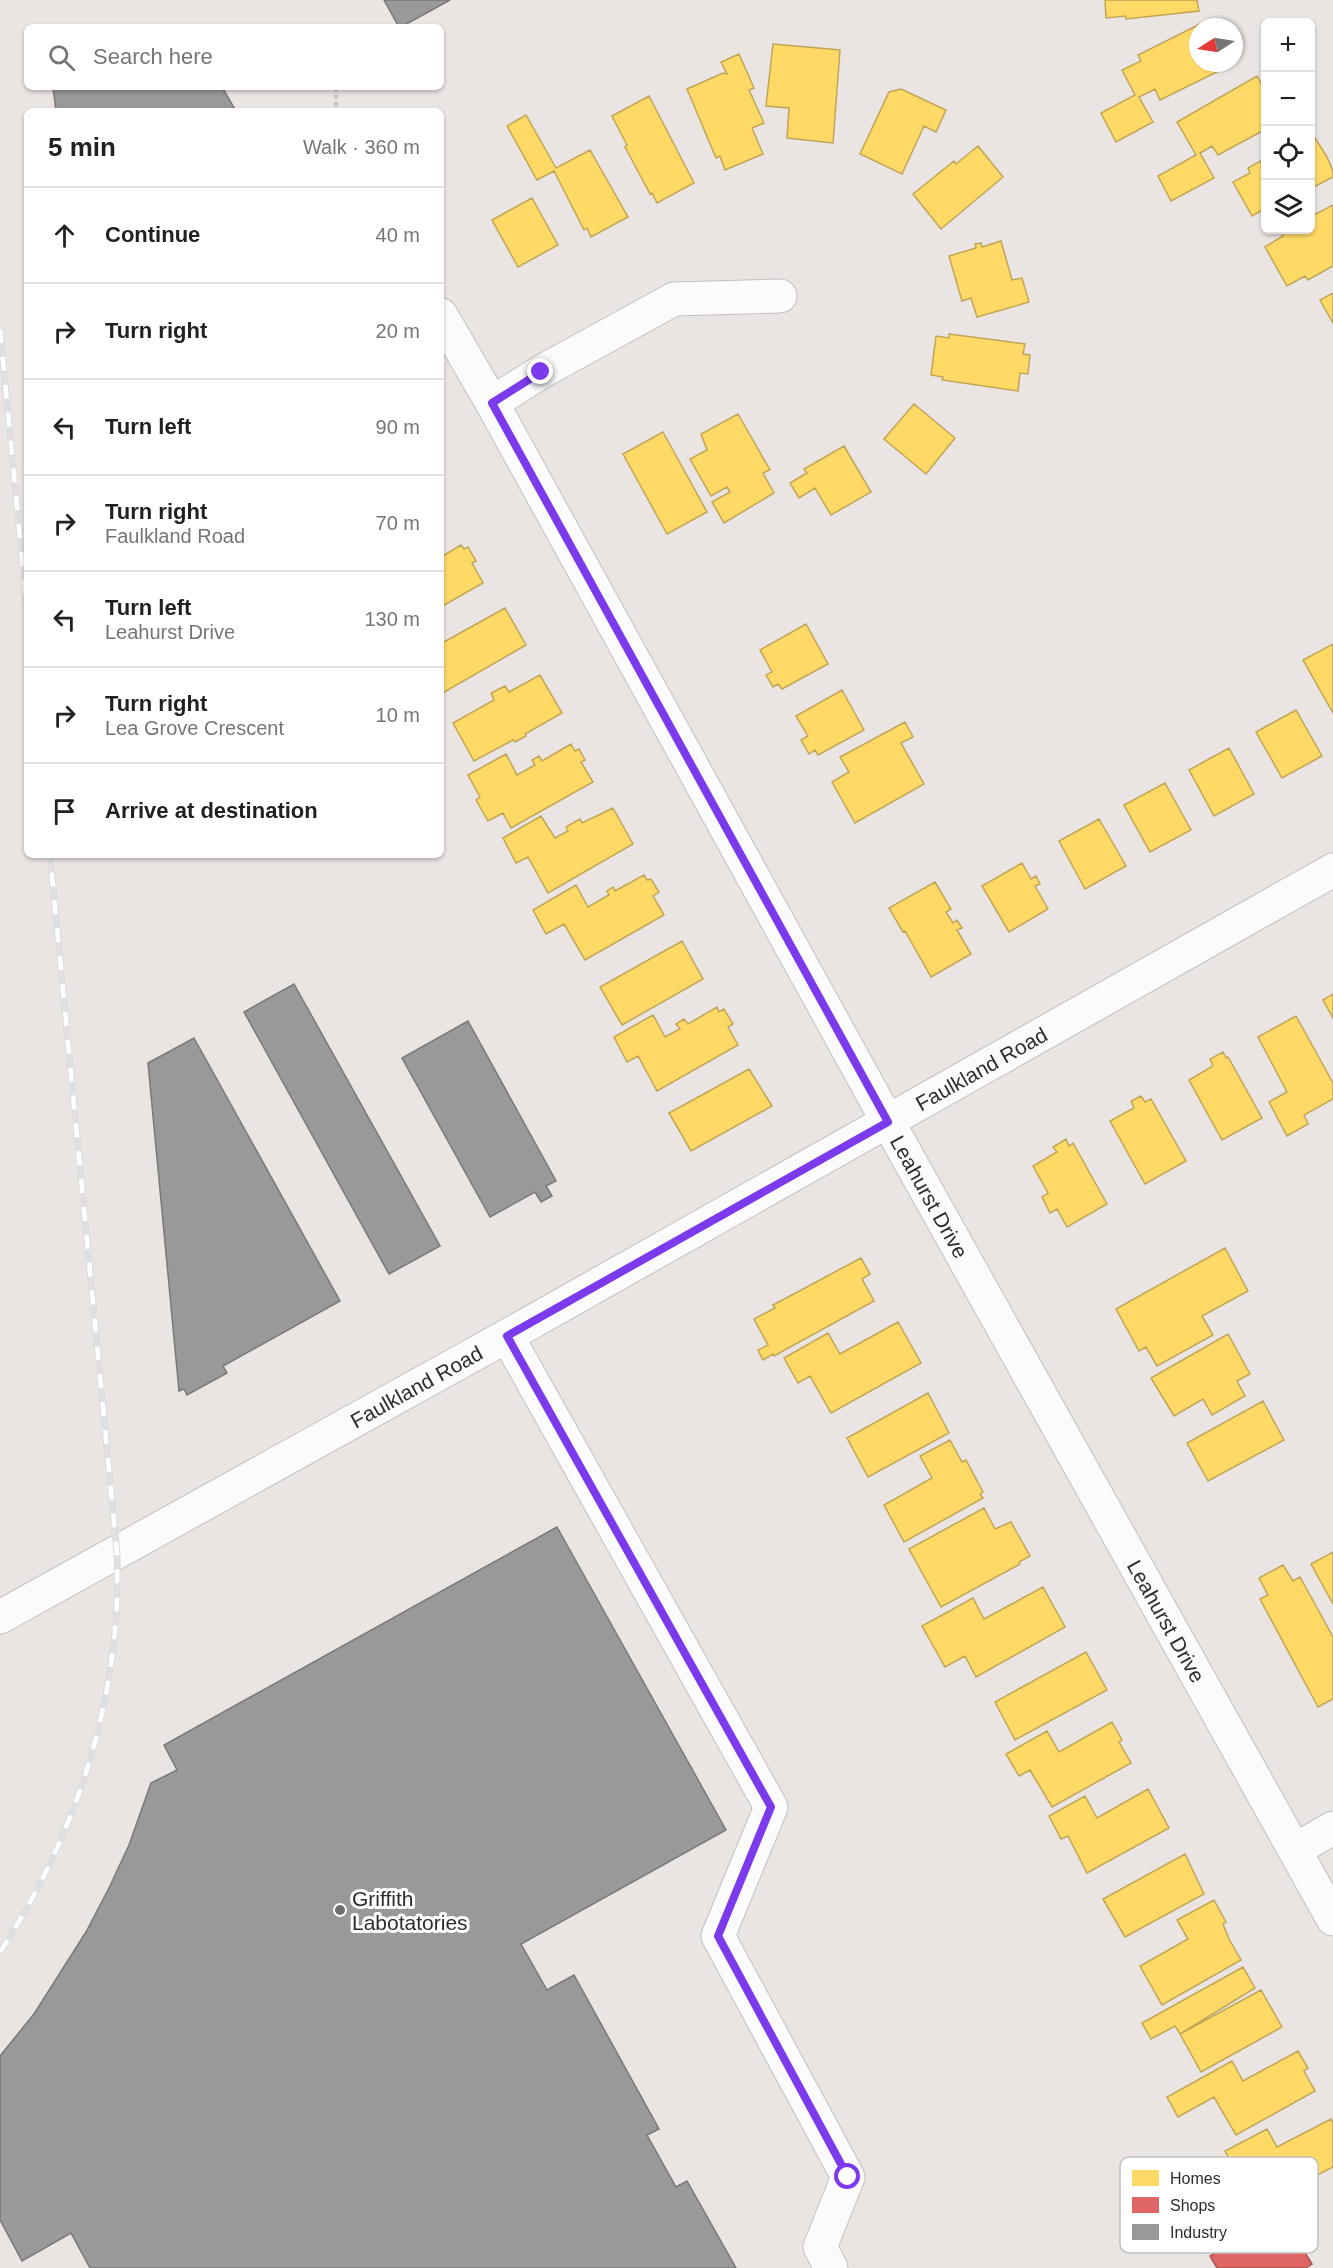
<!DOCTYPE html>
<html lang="en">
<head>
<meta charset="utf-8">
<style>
  body { margin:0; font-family:Helvetica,sans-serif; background:#f6f6f6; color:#202124 }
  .controls { position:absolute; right:18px; top:18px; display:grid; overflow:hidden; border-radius:9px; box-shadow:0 2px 4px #0004 }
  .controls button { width:54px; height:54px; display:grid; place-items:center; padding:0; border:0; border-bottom:2px solid #e0e0e0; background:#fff; color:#202124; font:30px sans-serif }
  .compass { position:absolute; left:1189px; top:18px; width:54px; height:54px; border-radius:50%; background:#fff; box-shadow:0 2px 4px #0004; rotate:258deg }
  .stop { position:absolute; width:18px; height:18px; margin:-14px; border:4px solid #7c3aed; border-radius:50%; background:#fff }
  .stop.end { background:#7c3aed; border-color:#fff; box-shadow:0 2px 6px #0008 }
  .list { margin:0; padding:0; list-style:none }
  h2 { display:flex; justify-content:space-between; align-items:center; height:78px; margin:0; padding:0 24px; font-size:26px }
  h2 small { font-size:20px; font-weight:400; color:#757577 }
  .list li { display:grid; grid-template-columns:39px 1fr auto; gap:18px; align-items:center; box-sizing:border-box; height:96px; padding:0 24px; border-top:2px solid #e0e0e0 }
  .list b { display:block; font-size:22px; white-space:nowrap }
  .list p { margin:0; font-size:20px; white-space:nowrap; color:#757577 }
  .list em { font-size:20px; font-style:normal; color:#757577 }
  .icon { flex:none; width:33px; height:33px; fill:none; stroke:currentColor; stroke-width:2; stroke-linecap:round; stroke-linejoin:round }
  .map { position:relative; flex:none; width:1333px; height:2268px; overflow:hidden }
  .search { position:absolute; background:#fff; box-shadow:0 2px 4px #0004; left:24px; top:24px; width:420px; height:66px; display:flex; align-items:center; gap:15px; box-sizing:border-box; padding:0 21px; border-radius:9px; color:#757577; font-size:22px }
  .panel { position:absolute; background:#fff; box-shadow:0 2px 4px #0004; left:24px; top:108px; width:420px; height:750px; border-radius:9px }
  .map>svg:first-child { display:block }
</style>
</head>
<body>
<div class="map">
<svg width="1333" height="2268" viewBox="0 0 1333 2268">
  <rect width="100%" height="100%" fill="#eae4e3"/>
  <path fill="#ffd966" stroke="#c0a555" stroke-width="1.5" d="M1105,0H1197L1199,11L1126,19V16L1106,18Z
    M1204,22L1207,27H1198V63H1225L1227,67L1160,100L1155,89L1139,97L1153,122L1116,142L1101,113L1135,95L1122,70L1141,61L1138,55Z
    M773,44L840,50L833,143L787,138L789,108L766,106Z
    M739,54L754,88L749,90L764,123L752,128L763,154L725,170L720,156L716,158L687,89L723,73L727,74L721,62Z
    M1257,76L1266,92V129L1218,155L1212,146L1200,153L1214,178L1171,201L1158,176L1196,155L1177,122Z
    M901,89L946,110L936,132L924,126L902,174L860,154L889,92Z
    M649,96L694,183L657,203L652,193L650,194L625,147L627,145L612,116Z
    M526,115L556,168L590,150L628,217L591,237L587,228L584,230L554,171L537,180L507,126Z
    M1312,133L1327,157L1333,171V177L1310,189V134Z
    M978,146L1003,177L941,229L913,194L954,161L956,164Z
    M1266,158V208L1252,216L1233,182L1250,173L1248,168Z
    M532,198L558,245L518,267L492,220Z
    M1333,205V266L1308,280L1305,276L1287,286L1265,247L1283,236L1282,234L1289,230H1310V217Z
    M1001,241L1012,280L1022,278L1029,302L977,317L971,298L962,301L949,256L976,248L975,244L981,243L982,247Z
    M1333,293V323L1320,300Z
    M949,334L1025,344L1023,354L1030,355L1028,374L1020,373L1018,391L942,380L943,377L931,375L936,336L949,338Z
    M914,404L955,438L926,474L884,439Z
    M738,414L770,470L763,473L774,493L724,523L712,502L730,492L727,487L711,496L690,459L707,450L701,434Z
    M663,432L707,512L667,534L623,454Z
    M844,446L871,492L831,515L815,488L799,498L790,483L807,473L804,469Z
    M461,545L464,549L468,547L476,561L472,563L483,583L441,607V557Z
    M505,608L526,645L441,694V637L444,642Z
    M806,624L828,664L782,689L778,684L773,687L766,675L772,672L760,650Z
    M1333,644V713L1303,660Z
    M540,675L562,713L525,734L526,736L515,742L513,740L474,761L453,723L494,700L491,693L505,686L509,692Z
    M842,690L864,730L818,755L815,750L809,754L801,740L808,736L796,716Z
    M1296,710L1322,756L1282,778L1256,732Z
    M905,722L913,737L901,743L924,784L855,823L832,782L849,772L840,757Z
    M571,744L575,751L579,749L585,760L581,762L593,782L511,828L503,813L488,821L476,800L480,797L468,775L506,754L517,775L535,765L532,760L539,756L542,761Z
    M1229,748L1254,794L1214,816L1189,770Z
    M1165,783L1191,830L1150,852L1124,805Z
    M613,808L633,844L548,893L528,857L516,863L503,838L541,816L555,838L568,831L566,827L580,819L582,823Z
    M1099,819L1126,866L1085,889L1059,841Z
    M1022,863L1031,879L1036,876L1040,884L1035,886L1048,909L1009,932L982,886Z
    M644,875L647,880L651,879L659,892L653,896L664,915L585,960L564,924L546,934L533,910L576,885L588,907L609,895L607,891L613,887L615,891Z
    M935,882L951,909L946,912L953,923L957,920L962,928L957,930L971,954L931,977L905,931L903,932L889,908Z
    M682,941L703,979L622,1025L600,987Z
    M1333,994V1018L1323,1000Z
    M717,1007L719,1012L724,1009L733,1024L728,1027L738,1045L657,1091L638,1056L627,1062L614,1037L653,1015L665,1037L680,1029L676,1024L684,1019L688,1024Z
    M1296,1016L1333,1083V1099L1304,1115L1308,1124L1287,1136L1269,1102L1287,1092L1258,1037Z
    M1223,1052L1226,1058L1228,1057L1262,1118L1222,1140L1189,1080L1213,1066L1210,1059Z
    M749,1069L772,1106L691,1151L669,1113Z
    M1141,1096L1145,1102L1151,1099L1186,1161L1145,1184L1110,1121L1134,1108L1131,1101Z
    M1066,1139L1069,1146L1073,1143L1107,1204L1067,1227L1057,1209L1050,1213L1042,1197L1048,1193L1033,1166L1057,1152L1053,1147Z
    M1225,1248L1248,1291L1202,1316L1213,1335L1157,1366L1146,1347L1139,1351L1116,1309Z
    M861,1258L870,1274L862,1279L874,1301L774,1356L773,1354L763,1360L758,1350L768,1345L754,1319L775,1308L773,1305Z
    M898,1322L921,1363L831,1413L810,1376L798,1383L784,1358L828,1333L840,1354Z
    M1228,1334L1250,1374L1237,1381L1245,1396L1212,1415L1203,1399L1174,1416L1151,1378Z
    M928,1393L949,1433L868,1477L847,1438Z
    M1263,1401L1284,1440L1208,1481L1187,1443Z
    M950,1440L962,1462L966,1460L983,1492L980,1494L983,1498L904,1542L884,1505L932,1478L920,1456Z
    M984,1508L995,1529L1011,1522L1030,1556L1019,1562L1020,1564L941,1607L909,1549Z
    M1333,1552V1604L1311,1564Z
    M1283,1565L1293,1581L1300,1577L1333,1637V1699L1318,1707L1260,1599L1268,1595L1259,1578Z
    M1043,1587L1065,1627L976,1677L965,1656L945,1667L922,1626L973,1598L984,1619Z
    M1086,1652L1107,1690L1015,1740L995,1702Z
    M1112,1722L1122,1740L1119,1742L1131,1763L1052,1807L1030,1770L1019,1776L1006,1754L1047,1731L1059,1752Z
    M1148,1789L1169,1828L1087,1873L1068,1836L1061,1839L1049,1816L1085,1796L1097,1818Z
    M1185,1854L1204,1894L1125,1937L1103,1899Z
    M1214,1900L1226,1922L1223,1924L1229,1939L1241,1960L1162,2005L1140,1966L1188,1939L1177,1920Z
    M1243,1967L1255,1988L1180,2034L1175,2026L1151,2039L1142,2023Z
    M1261,1990L1282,2027L1201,2072L1180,2034Z
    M1298,2051L1308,2068L1304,2071L1315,2091L1236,2135L1214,2097L1178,2117L1167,2097L1232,2061L1243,2081Z
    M1331,2119L1333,2123V2167L1249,2210L1228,2172L1235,2169L1225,2151L1267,2129L1277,2147Z"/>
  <path fill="#e06666" stroke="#a55" stroke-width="1.5" d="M1282,2214L1312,2264L1306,2268H1217L1210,2256Z"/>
  <path fill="#999" stroke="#797979" stroke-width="1.5" d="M384,0H450L401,27H399Z
    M53,87H222L236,111H56Z
    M294,984L440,1246L389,1274L244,1012Z
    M468,1021L556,1181L546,1186L552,1196L541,1202L535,1192L490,1217L402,1058Z
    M194,1038L340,1301L223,1366L227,1373L187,1395L184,1389L179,1391L148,1063Z
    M557,1527L726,1830L521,1944L547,1990L574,1975L659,2129L647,2135L676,2187L687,2181L736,2268H90L71,2233L22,2261L0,2220V2056L34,2014L86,1932L109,1888L129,1845L151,1783L177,1770L164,1745Z"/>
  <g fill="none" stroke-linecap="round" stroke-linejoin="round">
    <defs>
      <g id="minor">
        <path id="s1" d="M441,315L492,403L888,1122L1333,1919"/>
        <path d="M492,403L541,372L674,299L780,296"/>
        <path d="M507,1336L771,1807L718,1936L848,2177L820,2247L831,2268"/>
        <path id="s2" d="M0,1617L507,1336L1333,870"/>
        <path d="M1295,1850L1333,1828"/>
      </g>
    </defs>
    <use href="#minor" stroke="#c2c1c1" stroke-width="35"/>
    <path stroke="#c7c7c6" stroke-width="4" stroke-dasharray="4.5 3" stroke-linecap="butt" d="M336,87V111"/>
    <use href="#minor" stroke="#fcfbfb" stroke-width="33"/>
    <defs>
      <path id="rail" d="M0,329L27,611
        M0,1952C65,1853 108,1736 116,1617C118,1596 117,1574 117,1553L50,855"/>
    </defs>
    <use href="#rail" stroke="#dfdfe0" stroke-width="7"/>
    <use href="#rail" stroke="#fff" stroke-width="4.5" stroke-dasharray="14" stroke-linecap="butt"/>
  </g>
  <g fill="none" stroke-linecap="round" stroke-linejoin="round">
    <path stroke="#7c3aed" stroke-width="8" d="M541,372L492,403L888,1122L507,1336L771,1807L718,1936L848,2177"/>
  </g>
  <circle fill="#6f6d6d" stroke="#fff" stroke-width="2" cx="340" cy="1910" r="6"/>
  <g text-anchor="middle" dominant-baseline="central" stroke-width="6" stroke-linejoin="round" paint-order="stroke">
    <g font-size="21" fill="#2d2d2d" stroke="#fff">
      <text stroke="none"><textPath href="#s2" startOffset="1124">Faulkland Road</textPath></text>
      <text stroke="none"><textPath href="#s1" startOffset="1008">Leahurst Drive</textPath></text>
      <text stroke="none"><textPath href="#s2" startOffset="476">Faulkland Road</textPath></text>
      <text stroke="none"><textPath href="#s1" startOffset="1494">Leahurst Drive</textPath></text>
    </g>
    <g font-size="21" fill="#2d2d2d" stroke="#fff" text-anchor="start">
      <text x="352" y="1898">Griffith<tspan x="352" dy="24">Labotatories</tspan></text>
    </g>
  </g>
  <rect x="1120" y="2157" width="198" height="96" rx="9" fill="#fff" stroke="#c0c0c0" stroke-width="1.5"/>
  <rect x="1132" y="2170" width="27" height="16" fill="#ffd966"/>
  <rect x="1132" y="2197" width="27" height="16" fill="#e06666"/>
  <rect x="1132" y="2224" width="27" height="16" fill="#999"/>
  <g font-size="16" fill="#2d2d2d">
    <text x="1170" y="2184">Homes</text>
    <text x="1170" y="2211">Shops</text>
    <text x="1170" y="2238">Industry</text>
  </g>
</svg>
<div class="controls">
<button>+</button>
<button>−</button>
<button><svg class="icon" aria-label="locate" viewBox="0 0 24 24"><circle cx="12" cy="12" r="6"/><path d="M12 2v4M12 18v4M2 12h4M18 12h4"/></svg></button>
<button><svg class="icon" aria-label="layers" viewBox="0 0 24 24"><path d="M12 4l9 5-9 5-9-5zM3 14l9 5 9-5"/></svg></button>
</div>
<svg class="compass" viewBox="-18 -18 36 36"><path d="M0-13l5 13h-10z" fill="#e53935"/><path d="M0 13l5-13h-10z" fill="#757577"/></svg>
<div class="stop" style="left:848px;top:2177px"></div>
<div class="stop end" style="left:541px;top:372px"></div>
<div class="search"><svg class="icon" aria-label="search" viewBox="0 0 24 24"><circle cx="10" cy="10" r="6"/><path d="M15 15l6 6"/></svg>Search here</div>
<section class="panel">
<h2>5 min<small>Walk · 360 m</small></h2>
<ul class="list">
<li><svg class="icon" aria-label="ahead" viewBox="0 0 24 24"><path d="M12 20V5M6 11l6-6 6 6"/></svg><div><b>Continue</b></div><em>40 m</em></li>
<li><svg class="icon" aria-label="right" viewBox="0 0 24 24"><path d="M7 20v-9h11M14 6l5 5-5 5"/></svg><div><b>Turn right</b></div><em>20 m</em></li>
<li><svg class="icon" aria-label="left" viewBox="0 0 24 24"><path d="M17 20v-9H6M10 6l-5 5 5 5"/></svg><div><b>Turn left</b></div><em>90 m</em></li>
<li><svg class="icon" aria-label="right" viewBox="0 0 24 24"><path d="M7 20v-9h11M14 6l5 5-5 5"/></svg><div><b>Turn right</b><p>Faulkland Road</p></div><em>70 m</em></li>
<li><svg class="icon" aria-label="left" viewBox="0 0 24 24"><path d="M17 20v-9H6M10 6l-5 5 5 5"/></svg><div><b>Turn left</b><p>Leahurst Drive</p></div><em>130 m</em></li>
<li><svg class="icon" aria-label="right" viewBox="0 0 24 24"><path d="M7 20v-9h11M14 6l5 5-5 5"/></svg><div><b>Turn right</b><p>Lea Grove Crescent</p></div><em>10 m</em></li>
<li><svg class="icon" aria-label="arrive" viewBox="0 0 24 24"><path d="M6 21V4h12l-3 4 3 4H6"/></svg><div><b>Arrive at destination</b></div></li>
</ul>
</section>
</div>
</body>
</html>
